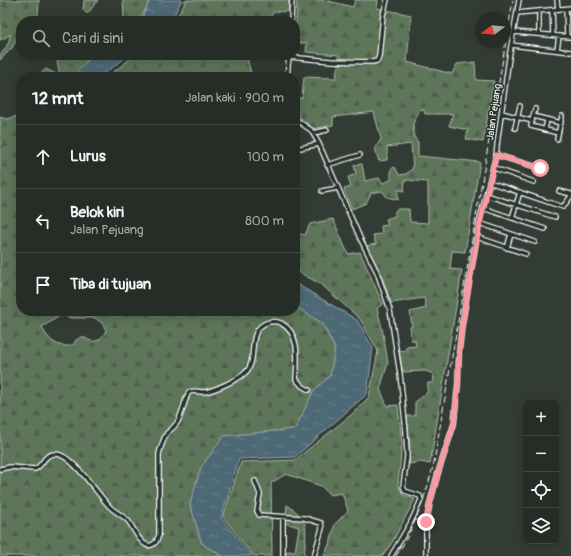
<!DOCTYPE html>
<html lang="id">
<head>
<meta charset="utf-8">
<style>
  body { margin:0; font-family:Pangolin,sans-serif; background:#2e352f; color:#f1f3f6 }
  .controls { position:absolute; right:12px; bottom:12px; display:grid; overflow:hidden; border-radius:8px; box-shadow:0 2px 10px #0003 }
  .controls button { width:36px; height:36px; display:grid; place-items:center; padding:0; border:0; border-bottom:1px solid #424944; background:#262d27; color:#f1f3f6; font:20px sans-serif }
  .compass { position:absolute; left:475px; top:12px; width:36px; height:36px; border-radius:50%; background:#262d27; box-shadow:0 2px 10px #0003; rotate:254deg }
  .stop { position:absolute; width:12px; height:12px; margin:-9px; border:3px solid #ff9aa2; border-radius:50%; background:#fff }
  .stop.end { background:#ff9aa2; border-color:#fff; box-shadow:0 1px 4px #0008 }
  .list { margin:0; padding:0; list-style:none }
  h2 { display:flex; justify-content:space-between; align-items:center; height:52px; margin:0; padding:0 16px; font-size:17px }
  h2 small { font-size:13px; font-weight:400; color:#a4a8a7 }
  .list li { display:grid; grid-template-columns:26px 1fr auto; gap:12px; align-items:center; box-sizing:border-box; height:64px; padding:0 16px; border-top:1px solid #424944 }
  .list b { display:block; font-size:15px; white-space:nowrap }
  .list p { margin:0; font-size:13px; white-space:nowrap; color:#a4a8a7 }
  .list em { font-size:13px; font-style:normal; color:#a4a8a7 }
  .icon { flex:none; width:22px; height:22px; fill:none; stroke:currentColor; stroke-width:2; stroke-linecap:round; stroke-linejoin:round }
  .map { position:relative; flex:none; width:571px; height:556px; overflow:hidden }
  .search { position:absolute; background:#262d27; box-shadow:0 2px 10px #0003; left:16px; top:16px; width:284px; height:44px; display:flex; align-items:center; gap:10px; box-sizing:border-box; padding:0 14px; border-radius:16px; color:#a4a8a7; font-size:15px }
  .panel { position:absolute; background:#262d27; box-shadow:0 2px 10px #0003; left:16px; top:72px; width:284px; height:244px; border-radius:16px }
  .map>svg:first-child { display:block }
</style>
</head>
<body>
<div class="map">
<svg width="571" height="556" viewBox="0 0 571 556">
  <defs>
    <pattern id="forest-firs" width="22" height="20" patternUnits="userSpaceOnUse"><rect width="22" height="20" fill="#5d7458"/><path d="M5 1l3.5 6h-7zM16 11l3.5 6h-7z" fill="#535c51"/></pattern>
    <pattern id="water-ripples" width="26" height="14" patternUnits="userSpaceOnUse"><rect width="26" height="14" fill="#4e6974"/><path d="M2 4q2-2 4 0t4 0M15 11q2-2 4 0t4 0" fill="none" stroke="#698089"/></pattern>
  </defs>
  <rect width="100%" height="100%" fill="#333c34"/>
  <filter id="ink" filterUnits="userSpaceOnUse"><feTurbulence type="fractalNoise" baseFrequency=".025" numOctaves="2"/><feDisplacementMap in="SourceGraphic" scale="8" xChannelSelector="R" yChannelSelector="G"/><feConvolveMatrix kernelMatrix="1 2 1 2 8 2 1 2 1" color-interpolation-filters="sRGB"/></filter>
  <g filter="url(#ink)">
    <path fill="url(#forest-firs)" stroke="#aebaac" fill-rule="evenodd" d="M0,0H39V2L38,14L39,21H21V36L18,37L12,48L0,60V55C6,48 10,42 10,34L5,38L0,40Z
      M84,0H98L88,13H86L83,10Z
      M123,0H150C139,24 138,21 113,21L124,17Z
      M185,0H289V11L274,12L267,21H174L184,5Z
      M297,0H324L353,7L355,0H378L377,8L411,15L407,62L452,74L457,64L475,62L476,80L494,81L483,142L466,139L468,130L449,126L453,114H425L424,110L420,109L413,124L414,137L418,142V156L480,162L465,252L452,251L450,269L462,270L430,464L420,462L409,464L410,447L407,416H415V402L427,393L428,383H433L434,374L425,371L403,372L399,351L406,350V347L416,346L415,340H411L410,327L412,326L410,312L426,308L424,298L391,303L380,271L366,246L376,244L373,235L382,234L381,226L388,225L386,219L395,216V211L398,209H409L410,222L428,223V182L405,180L404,191L398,190V200L387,197L382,191L371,193L366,203L352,209L344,189L351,187L348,177L356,174L354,165L362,164L365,181L379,178L383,183L391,180V169L395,167L399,175L406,174L413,168L411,144L387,147V160L379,161L375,149L381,139L374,112L333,117V125L313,129C300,118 295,116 295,98H302L304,77L336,78L339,55L306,52L307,43H295Z
      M77,55H92L73,77H37L46,69L60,76L57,62C61,56 68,55 75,57Z
      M135,55H246L252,77H107Z
      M21,115V311H295V306L322,323L335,349L330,376L314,390L295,429L224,436L201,467L190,504L202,544L223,556H0V117L7,119ZM60,316H64L71,318H95L102,323L106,330C104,336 98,343 91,341C87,340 85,337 81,337L76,340L73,345C58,349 48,340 42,327Z
      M333,219L348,254L360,252L383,304L377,308L383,333L388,363L380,389L387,406L398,405L402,444L398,485L403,495L415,499L393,541L383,556H324L331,540L335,524L348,511L342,493L330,495L321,486L286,474L271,483L272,556H254L223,517L241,462L295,460L351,415L369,397L378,351L360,319L322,285L295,270V233L305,235L310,224Z
      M287,505C311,520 306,531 304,556H285L287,551L295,552L299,527L285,523Z"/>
    <path fill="url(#water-ripples)" stroke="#95a5ac" d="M150,0H182L171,21H135L143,16Z
      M92,55H129L105,73L103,77H73Z
      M295,283L357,320L373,348L367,394L295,457L239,459L221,518L252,556H223L202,544L190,504L201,467L224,436L295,429L314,390L330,376L335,348L322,323L295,306Z"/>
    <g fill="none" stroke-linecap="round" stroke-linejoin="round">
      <defs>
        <path id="minor" d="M557,0L558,9
          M566,9L567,37
          M552,10L553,35
          M539,11V34
          M517,13L571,8
          M291,21L292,0
          M514,32L571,37
          M511,45L571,52
          M557,50L559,36
          M289,57L331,61L372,62L377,61L379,56L383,15L387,0
          M287,77L289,56
          M502,113L532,121L533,116L561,123
          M533,116L535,109
          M295,119L311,130L319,144L360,238L377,272L390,310L400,374L406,432L407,457L403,486L405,491L420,496L421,500L410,524L391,556
          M532,121L531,126L558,133
          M515,128L520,106
          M545,130L547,120
          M313,133L327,130
          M557,139L562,116
          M300,148L319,144
          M496,155L540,168
          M327,165L360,155
          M494,168L534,182
          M489,182L563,207L571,196
          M322,191L338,188
          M559,191L571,194
          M486,195L555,217
          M483,208L545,229
          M512,218L520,192
          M479,223L535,242
          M477,237L526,254
          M507,248L511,234
          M0,469L10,467L35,469C43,466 44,453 56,454C72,454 98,495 110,507C116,513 123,515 129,522C134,529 138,540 145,544C149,547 153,545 156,542L159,535V454C161,447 163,439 167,433C171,429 176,426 178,421C183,412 184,401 189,392C196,390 197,392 204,392C213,391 238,380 245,373C259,361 246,334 264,324C269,321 276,321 281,323C301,334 297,360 296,379L302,386L309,390
          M255,481L260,494L257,511L259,515L304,518L321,523L322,528L314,556
          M283,517V556
          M426,556V523L430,503L438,473L454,424L458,384L459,352L462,325L479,223L496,155L498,137L509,58L519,0"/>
      </defs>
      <use href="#minor" stroke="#fff" stroke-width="6"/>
      <use href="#minor" stroke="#26332d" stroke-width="3.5"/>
      <path stroke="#fff" stroke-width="1" stroke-dasharray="6 3" stroke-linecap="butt" d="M396,556C415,527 426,496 434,462L513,0"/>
    </g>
  </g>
  <g fill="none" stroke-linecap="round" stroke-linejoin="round" filter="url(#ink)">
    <path stroke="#ff9aa2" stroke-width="5" d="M426,522L430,503L438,473L454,424L458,384L459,352L462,325L480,223L496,155L540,168"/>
  </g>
  <g text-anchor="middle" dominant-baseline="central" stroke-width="3" stroke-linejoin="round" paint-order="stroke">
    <g font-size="10" fill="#fff" stroke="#26332d">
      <text transform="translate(494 112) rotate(-82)">Jalan Pejuang</text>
    </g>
  </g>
</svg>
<div class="controls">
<button>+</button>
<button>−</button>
<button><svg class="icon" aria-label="locate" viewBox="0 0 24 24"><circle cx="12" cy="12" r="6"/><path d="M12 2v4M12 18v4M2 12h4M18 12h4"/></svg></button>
<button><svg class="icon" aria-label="layers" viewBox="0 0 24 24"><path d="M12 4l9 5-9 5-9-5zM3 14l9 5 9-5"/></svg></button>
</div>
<svg class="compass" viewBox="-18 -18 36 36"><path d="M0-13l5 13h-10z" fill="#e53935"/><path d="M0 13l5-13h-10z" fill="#a4a8a7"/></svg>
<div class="stop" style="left:540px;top:168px"></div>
<div class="stop end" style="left:426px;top:522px"></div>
<div class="search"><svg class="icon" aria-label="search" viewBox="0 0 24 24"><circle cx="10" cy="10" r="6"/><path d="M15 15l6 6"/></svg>Cari di sini</div>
<section class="panel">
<h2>12 mnt<small>Jalan kaki · 900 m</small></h2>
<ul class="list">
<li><svg class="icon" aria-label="ahead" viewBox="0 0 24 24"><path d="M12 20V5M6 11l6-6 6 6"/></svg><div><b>Lurus</b></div><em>100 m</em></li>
<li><svg class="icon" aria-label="left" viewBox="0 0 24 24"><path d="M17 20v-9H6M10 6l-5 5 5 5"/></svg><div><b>Belok kiri</b><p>Jalan Pejuang</p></div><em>800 m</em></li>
<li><svg class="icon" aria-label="arrive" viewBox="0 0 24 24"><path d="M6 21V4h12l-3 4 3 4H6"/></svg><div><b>Tiba di tujuan</b></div></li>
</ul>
</section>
</div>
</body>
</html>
